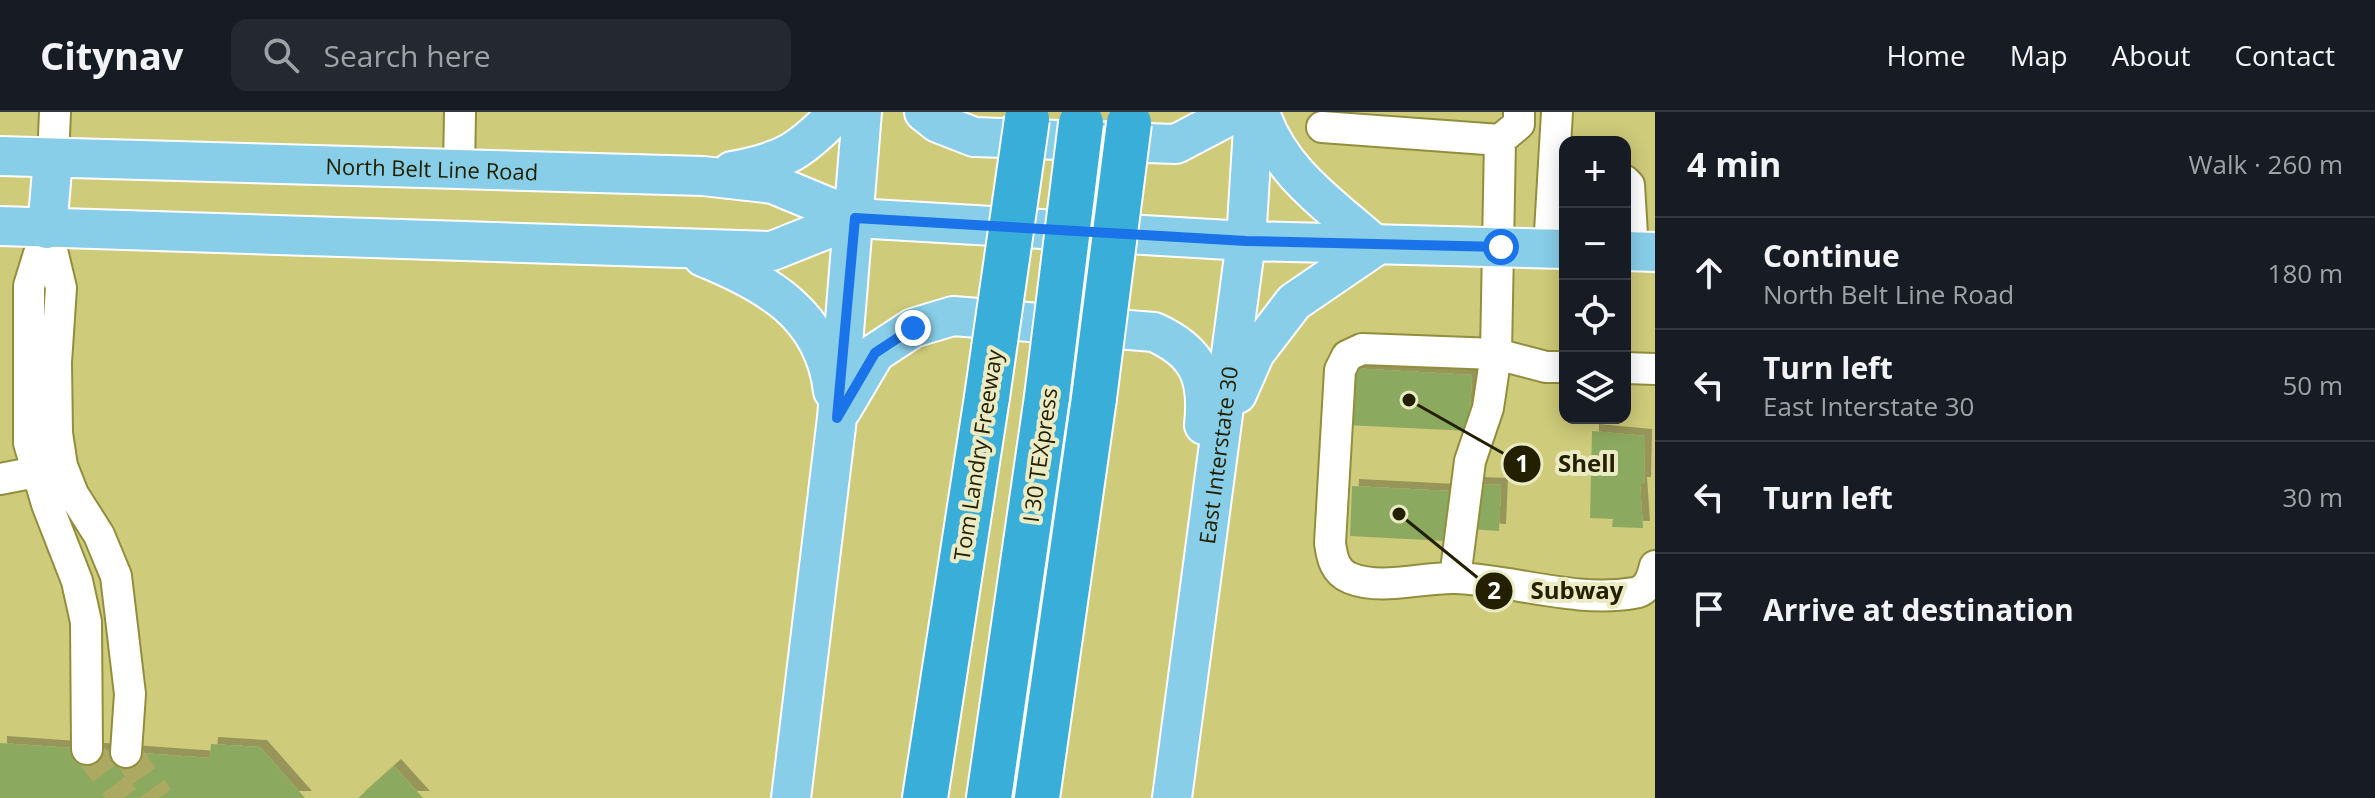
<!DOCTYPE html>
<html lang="en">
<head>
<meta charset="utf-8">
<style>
  body { margin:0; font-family:"Open Sans",sans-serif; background:#242831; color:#f1f3f6 }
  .controls { position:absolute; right:24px; top:24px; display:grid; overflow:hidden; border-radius:16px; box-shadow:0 4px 20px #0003 }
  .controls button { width:72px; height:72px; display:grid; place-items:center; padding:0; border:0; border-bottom:2px solid #363941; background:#171b24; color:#f1f3f6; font:40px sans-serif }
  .stop { position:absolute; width:24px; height:24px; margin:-18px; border:6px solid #1a73e8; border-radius:50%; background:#fff }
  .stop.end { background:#1a73e8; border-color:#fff; box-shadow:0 2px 8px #0008 }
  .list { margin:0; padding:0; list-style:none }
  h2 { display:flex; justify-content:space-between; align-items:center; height:104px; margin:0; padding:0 32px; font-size:34px }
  h2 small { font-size:26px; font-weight:400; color:#9ea1a6 }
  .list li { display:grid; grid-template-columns:52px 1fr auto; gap:24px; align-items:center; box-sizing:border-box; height:112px; padding:0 32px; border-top:2px solid #363941 }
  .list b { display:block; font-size:30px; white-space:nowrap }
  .list p { margin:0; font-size:26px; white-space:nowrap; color:#9ea1a6 }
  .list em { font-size:26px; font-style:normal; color:#9ea1a6 }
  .icon { flex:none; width:44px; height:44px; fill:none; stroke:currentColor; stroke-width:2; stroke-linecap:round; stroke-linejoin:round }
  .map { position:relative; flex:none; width:1655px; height:686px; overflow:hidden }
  header { display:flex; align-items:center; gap:48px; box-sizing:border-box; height:112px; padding:0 40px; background:#171b24; border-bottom:2px solid #363941 }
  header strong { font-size:38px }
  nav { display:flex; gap:44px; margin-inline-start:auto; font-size:28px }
  .search { width:560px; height:72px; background:#242831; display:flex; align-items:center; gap:20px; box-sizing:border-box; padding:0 28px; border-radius:16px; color:#9ea1a6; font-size:30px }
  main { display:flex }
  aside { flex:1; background:#171b24 }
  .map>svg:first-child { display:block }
</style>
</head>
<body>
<header>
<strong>Citynav</strong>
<div class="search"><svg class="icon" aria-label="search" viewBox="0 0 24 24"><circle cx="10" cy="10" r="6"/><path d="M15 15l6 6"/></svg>Search here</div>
<nav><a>Home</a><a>Map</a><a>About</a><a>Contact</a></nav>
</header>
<main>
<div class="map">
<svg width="1655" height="686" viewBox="0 0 1655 686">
  <defs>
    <filter id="shadow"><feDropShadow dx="7" dy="-7" stdDeviation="0" flood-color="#0004"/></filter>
  </defs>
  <rect width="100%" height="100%" fill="#cecb7a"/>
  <path fill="#8ca960" filter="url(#shadow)" d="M1349,256L1472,263L1469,319L1346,313Z
    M1592,319L1645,324L1644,372H1640L1643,416L1612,415L1613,407L1590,406Z
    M1474,372L1501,373L1499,419L1472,417Z
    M1352,374L1449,379L1446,429L1350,424Z
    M0,631L210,646L211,632L260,635L305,686H0Z
    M394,654L423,686H358Z"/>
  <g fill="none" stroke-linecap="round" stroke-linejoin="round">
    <path stroke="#aca962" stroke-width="30" stroke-dasharray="30 15" stroke-linecap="butt" d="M87,637L124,686
      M126,640L159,686"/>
    <defs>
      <path id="minor" d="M1322,15L1500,28
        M53,47L55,0
        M459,58L460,0
        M1625,69L1629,73L1633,139
        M47,117L61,176L56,250L57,321L62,354L73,382L99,423L116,464L130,582L126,640
        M46,119L29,174V331L47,392L77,469L86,510L87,637
        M1549,137L1557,0
        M1565,255H1546L1496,242L1362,237L1347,244L1340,258L1330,431C1332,446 1335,460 1350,466C1382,479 1422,465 1455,466C1514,468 1575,491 1634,481C1648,479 1652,466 1655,454
        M1625,256L1655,257
        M0,367L57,356
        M1455,466L1470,349L1488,296L1496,242L1500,28L1519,12V0"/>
      <g id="major">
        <path d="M924,0L938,11L974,25L1176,32L1237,0"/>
        <path d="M1260,0C1279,60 1330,93 1376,134"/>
        <path id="s1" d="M0,44L703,64L773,72L855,106L1246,129L1565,137"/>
        <path d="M732,59C784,50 802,38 838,0"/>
        <path d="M0,114L772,139L855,106"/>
        <path d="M47,117L53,47"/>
        <path d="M1625,139L1655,140"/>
        <path d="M703,145C767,171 824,202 833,279"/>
        <path d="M1237,282L1255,241L1294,190L1376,134"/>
        <path d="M842,297L875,241L913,216L953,204L1154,220C1199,240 1209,266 1204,313"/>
        <path d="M791,686L837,306L862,0"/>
        <path id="s2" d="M1172,686L1246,129L1254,0"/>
      </g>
      <path id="highway" d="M925,686L987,285
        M989,686L1047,285
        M1037,686L1094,286"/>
    </defs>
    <use href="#minor" stroke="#918e3d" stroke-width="34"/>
    <use href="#major" stroke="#fff" stroke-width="42"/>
    <use href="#highway" stroke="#fff" stroke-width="48"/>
    <use href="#minor" stroke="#fff" stroke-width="30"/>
    <use href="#major" stroke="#88cee8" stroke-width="38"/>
    <use href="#highway" stroke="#39aed8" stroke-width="44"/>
    <defs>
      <path id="highway-bridge" d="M987,285L1027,7
        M1047,285L1081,11
        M1094,286L1129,11"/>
    </defs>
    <use href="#highway-bridge" stroke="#fff" stroke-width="48" stroke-linecap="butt"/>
    <use href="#highway-bridge" stroke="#39aed8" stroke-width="44"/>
  </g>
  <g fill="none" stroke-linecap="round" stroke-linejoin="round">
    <path stroke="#1a73e8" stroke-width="10" d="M913,216L875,241L837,306L855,106L1246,129L1501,135"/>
  </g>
  <g text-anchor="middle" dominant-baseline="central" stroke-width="8" stroke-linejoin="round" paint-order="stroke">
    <g font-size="22" fill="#222000" stroke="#eaeac3">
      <text stroke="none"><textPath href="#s1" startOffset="432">North Belt Line Road</textPath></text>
      <text transform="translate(977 343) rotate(-81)">Tom Landry Freeway</text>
      <text transform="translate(1039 343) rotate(-82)">I 30 TEXpress</text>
      <text stroke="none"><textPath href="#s2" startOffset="346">East Interstate 30</textPath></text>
    </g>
  </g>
  <path fill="none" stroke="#222000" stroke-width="3" d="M1409 288L1522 352M1399 402L1494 479"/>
  <g fill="#222000" stroke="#eaeac3" stroke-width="3">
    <circle cx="1409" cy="288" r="8"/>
    <circle cx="1399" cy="402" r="8"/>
    <circle cx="1522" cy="352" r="20"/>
    <circle cx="1494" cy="479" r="20"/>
  </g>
  <g font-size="24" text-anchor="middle" font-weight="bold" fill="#fff">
    <text x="1522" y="360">1</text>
    <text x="1494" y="487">2</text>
  </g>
  <g font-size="24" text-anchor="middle" font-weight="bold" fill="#222000" stroke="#eaeac3" stroke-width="8" stroke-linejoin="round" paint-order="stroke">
    <text x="1587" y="360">Shell</text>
    <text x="1577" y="487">Subway</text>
  </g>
</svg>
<div class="controls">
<button>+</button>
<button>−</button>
<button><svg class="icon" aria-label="locate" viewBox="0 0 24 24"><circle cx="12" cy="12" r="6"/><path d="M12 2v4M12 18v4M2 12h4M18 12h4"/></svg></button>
<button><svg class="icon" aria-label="layers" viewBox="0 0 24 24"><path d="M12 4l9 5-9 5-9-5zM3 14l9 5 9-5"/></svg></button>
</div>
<div class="stop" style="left:1501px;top:135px"></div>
<div class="stop end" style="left:913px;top:216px"></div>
</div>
<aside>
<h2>4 min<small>Walk · 260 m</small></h2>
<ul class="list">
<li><svg class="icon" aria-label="ahead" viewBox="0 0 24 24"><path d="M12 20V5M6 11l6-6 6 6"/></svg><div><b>Continue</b><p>North Belt Line Road</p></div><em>180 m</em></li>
<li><svg class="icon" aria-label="left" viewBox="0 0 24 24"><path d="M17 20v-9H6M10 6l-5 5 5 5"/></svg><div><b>Turn left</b><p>East Interstate 30</p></div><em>50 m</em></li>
<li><svg class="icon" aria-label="left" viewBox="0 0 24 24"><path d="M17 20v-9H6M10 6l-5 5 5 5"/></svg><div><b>Turn left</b></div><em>30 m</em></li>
<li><svg class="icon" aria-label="arrive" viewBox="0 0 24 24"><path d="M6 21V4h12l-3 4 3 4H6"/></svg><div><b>Arrive at destination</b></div></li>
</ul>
</aside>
</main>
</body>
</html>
